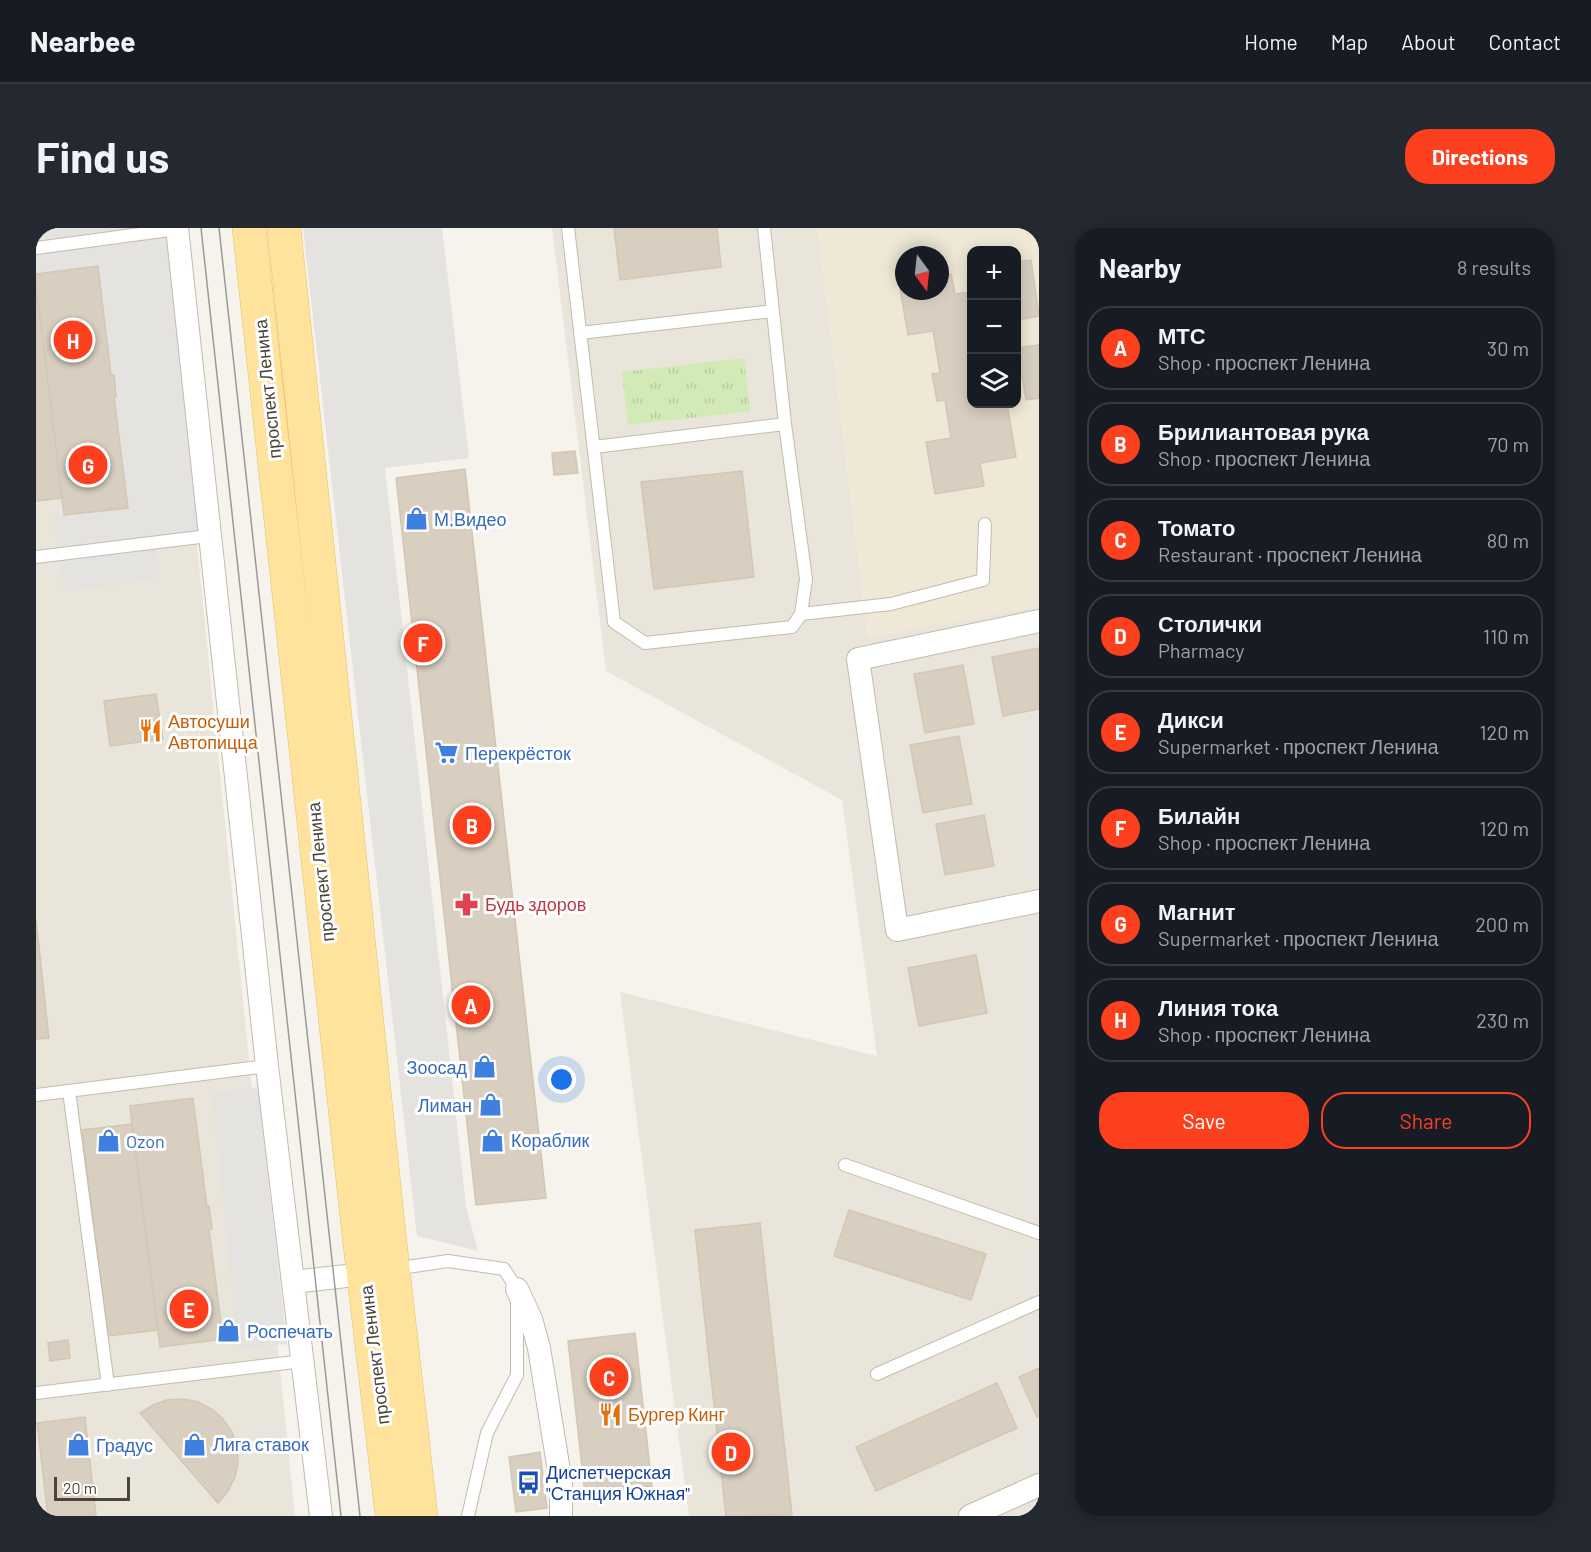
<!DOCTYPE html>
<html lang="en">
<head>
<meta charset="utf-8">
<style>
  body { margin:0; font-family:Barlow,sans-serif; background:#242831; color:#f1f3f6 }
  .controls { position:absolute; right:18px; top:18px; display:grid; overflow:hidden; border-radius:12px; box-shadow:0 3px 15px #0003 }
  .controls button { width:54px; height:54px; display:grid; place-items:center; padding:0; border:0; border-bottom:2px solid #363941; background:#171b24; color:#f1f3f6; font:30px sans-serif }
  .compass { position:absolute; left:859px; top:18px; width:54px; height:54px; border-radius:50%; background:#171b24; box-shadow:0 3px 15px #0003; rotate:165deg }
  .scale { position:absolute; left:18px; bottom:15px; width:76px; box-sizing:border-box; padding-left:6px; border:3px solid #4b4439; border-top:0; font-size:16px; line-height:21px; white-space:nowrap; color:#4b4439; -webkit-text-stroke:4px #fff; paint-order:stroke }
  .you { position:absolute; left:526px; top:852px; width:21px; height:21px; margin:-15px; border:4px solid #fff; border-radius:50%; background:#1a73e8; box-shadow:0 0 0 9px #1a73e833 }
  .badge { display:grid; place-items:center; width:39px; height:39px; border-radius:50%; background:#fc3f1d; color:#fff; font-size:20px; font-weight:700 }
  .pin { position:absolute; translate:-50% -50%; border:3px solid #fff; box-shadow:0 2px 6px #0006 }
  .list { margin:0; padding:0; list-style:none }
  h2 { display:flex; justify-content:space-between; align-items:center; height:78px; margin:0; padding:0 24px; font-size:26px }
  h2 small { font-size:20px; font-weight:400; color:#9ea1a6 }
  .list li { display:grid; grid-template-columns:39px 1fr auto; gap:18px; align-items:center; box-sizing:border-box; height:84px; margin:0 12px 12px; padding:0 12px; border:2px solid #363941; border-radius:24px }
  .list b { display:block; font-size:22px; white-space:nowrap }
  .list p { margin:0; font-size:20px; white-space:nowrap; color:#9ea1a6 }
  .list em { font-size:20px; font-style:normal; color:#9ea1a6 }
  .actions { display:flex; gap:12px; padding:18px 24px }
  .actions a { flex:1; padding:14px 0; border:2px solid #fc3f1d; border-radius:24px; text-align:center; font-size:21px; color:#fc3f1d }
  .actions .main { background:#fc3f1d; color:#fff }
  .icon { flex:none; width:33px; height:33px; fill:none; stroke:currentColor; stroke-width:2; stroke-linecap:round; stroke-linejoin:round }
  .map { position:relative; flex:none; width:1003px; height:1288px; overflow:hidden; border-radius:24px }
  header { display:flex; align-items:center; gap:36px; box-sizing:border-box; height:84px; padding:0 30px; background:#171b24; border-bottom:2px solid #363941 }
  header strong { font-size:28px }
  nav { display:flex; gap:33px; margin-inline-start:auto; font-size:21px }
  .intro { display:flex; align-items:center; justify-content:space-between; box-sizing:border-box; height:144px; padding:0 36px }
  h1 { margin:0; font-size:42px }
  .button { padding:15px 27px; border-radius:24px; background:#fc3f1d; color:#fff; font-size:21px; font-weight:700 }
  main { display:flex; gap:36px; padding:0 36px }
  aside { flex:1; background:#171b24; border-radius:24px; box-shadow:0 3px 15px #0003 }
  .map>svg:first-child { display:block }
</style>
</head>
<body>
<header>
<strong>Nearbee</strong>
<nav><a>Home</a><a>Map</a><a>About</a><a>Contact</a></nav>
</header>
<div class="intro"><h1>Find us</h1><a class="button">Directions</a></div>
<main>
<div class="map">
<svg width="1003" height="1288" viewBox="0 0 1003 1288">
  <defs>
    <pattern id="park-tufts" width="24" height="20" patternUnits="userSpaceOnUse" patternTransform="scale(1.5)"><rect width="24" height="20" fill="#d2eab5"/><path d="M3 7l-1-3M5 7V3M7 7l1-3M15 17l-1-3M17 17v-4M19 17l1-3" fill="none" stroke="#b6ca9c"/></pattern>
  </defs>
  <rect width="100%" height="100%" fill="#f6f3ec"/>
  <path fill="#eae5da" d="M0,0H129L259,1288H0Z
    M516,0H782L832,409L1003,378V1288H653L584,764L841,828L806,572L570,443Z"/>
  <path fill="#efe8d6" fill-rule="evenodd" d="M782,0H1003V378L832,410ZM936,22H981V176H936ZM868,27H904V63H868Z"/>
  <path fill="url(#park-tufts)" d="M708,130L714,183L592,197L586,144Z"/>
  <path fill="#e5e3e0" d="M0,0H130L168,305L119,309L124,350L28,364L17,287H28L91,280L78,169L80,168L78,147H75L62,39L0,46Z
    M267,0H406L433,230L349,240L430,978L442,1023L381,1008Z
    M222,859L251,1116L202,1122L176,866Z"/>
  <path fill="#d8cfc1" stroke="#d3c7b4" stroke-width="1.5" d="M578,0H681L685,39L584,52Z
    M995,32L1003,88L981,92V34Z
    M62,38L75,147H78L80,169H78L92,280L28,287L26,270L0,273V46Z
    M915,46L919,66L936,64V176H971L980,229L944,235L948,258L899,266L890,214L915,210L909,172L901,173L896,146L904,145L897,103L872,107L863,54L868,53V63H904V47Z
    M1,64L26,270L0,273V64Z
    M1003,117V170L990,172L986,148L981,149V120Z
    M539,223L542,245L518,247L516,225Z
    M429,241L510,970L440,977L360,250Z
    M706,243L718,349L618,361L605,254Z
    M1003,420V481L967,488L956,429Z
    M927,437L938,496L889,505L878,446Z
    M120,466L127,511L74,518L68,473Z
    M923,508L936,576L887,585L874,517Z
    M948,587L958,638L909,647L900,596Z
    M0,692L13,810L0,811Z
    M940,727L951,785L883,798L872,740Z
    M157,870L171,979L173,978L176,1001H173L187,1111L124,1119L122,1102L72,1108L46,902L96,896L94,878Z
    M157,870L171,979L173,978L176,1001H173L187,1111L124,1119L94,878Z
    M96,896L122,1102L72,1108L46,902Z
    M813,982L950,1026L935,1072L798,1028Z
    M724,995L756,1287L690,1288L659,1002Z
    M198,1096L199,1108L188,1110L186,1098Z
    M599,1105L616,1258L549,1266L532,1113Z
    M32,1112L34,1130L14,1133L12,1115Z
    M1003,1140V1188L1001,1189L983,1149Z
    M961,1155L981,1200L840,1263L820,1219Z
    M147,1171L162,1174L176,1181L187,1191L196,1204L201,1218L202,1234L199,1249L192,1263L182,1275L104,1185L117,1177L131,1172Z
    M49,1189L60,1288H12L1,1195Z
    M504,1224L511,1280L480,1284L473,1229Z"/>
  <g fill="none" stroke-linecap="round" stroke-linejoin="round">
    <defs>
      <path id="service" d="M532,0L578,394L609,415L756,399L765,386L770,351L749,196L728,0
        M0,20L141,1
        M544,105L737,83
        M558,219L749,196
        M0,329L172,308
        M765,386L855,376L947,352L949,296
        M33,863L72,1157
        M0,867L231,838
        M809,937L1003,1005
        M358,1041L412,1033L468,1041L481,1061V1147L451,1205L432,1288
        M841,1146L1003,1074
        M0,1165L267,1133"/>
      <path id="minor" d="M141,0L231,838L285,1288
        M1003,393L822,431L861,702L1003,673
        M257,1054L328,1046
        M481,1061L495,1091L503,1120L525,1255V1288
        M934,1288L1003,1257"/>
      <path id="primary" d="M213,0L323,1009L356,1288
        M248,0L353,1005L385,1288"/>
    </defs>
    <use href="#service" stroke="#c2bbae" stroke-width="14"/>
    <use href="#minor" stroke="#c2bbae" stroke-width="24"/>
    <use href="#primary" stroke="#e6c16a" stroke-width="34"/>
    <use href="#service" stroke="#fff" stroke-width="12"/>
    <use href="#minor" stroke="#fff" stroke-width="22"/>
    <use href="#primary" stroke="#ffe39c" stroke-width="33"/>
    <path stroke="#9a9a9a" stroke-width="1.5" d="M165,0L305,1288
      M183,0L324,1288"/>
  </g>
  <defs>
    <symbol id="shop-bare" viewBox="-9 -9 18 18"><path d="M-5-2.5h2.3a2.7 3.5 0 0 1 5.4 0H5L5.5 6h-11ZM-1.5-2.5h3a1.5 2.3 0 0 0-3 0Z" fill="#3f7fe0" stroke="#fff" stroke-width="2.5" paint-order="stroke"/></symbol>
    <symbol id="restaurant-bare" viewBox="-9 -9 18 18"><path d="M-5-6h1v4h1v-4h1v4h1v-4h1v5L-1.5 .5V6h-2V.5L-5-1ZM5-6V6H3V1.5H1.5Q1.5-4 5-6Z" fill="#e8710a" stroke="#fff" stroke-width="2.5" paint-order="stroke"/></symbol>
    <symbol id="supermarket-bare" viewBox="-9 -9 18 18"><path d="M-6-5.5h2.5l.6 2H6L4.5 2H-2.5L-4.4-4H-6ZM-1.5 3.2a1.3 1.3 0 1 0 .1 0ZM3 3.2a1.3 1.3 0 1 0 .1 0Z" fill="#3f7fe0" stroke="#fff" stroke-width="2.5" paint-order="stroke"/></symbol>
    <symbol id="pharmacy-bare" viewBox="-9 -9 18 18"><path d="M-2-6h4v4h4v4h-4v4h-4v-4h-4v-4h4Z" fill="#e0444e" stroke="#fff" stroke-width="2.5" paint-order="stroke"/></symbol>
    <symbol id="bus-bare" viewBox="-9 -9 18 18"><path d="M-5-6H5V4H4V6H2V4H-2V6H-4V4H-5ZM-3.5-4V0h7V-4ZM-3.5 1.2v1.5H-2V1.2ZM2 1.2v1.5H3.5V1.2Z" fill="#1a4fb4" stroke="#fff" stroke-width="2.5" paint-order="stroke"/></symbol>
  </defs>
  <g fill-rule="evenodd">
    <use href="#shop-bare" x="364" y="274" width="33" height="33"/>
    <use href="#restaurant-bare" x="98" y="486" width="33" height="33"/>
    <use href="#supermarket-bare" x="394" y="508" width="33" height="33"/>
    <use href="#pharmacy-bare" x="414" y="660" width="33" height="33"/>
    <use href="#shop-bare" x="432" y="822" width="33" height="33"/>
    <use href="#shop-bare" x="438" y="860" width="33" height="33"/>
    <use href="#shop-bare" x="440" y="896" width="33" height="33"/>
    <use href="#shop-bare" x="56" y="896" width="33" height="33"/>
    <use href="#shop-bare" x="176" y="1086" width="33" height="33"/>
    <use href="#restaurant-bare" x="558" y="1170" width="33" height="33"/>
    <use href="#shop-bare" x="142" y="1200" width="33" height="33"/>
    <use href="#shop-bare" x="26" y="1200" width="33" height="33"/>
    <use href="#bus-bare" x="476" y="1238" width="33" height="33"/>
  </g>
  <g text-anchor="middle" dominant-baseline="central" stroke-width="6" stroke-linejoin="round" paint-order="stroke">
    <g font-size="18" fill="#4b4439" stroke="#fff">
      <text transform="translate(231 161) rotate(-96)">проспект Ленина</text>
      <text transform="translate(284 644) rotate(-96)">проспект Ленина</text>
      <text transform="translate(338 1127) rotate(-97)">проспект Ленина</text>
    </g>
    <g font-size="18" fill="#366cbe" stroke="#fff" text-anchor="start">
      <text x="398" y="291">М.Видео</text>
      <text x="429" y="525">Перекрёсток</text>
      <text x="431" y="839" text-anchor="end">Зоосад</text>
      <text x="436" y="877" text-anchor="end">Лиман</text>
      <text x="475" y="912">Кораблик</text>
      <text x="90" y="913">Ozon</text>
      <text x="211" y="1103">Роспечать</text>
      <text x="177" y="1216">Лига ставок</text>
      <text x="60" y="1217">Градус</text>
    </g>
    <g font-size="18" fill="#c56008" stroke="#fff" text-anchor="start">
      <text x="132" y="493">Автосуши<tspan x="132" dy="21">Автопицца</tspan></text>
      <text x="592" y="1186">Бургер Кинг</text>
    </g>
    <g font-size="18" fill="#be3a42" stroke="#fff" text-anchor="start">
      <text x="449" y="676">Будь здоров</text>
    </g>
    <g font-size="18" fill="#164399" stroke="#fff" text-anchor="start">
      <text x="510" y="1244">Диспетчерская<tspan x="510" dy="21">"Станция Южная"</tspan></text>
    </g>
  </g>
</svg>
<div class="controls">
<button>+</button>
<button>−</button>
<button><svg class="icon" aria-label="layers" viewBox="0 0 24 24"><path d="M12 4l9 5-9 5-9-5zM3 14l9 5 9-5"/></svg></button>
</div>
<svg class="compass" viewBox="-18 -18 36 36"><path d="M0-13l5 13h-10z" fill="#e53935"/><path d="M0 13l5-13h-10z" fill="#9ea1a6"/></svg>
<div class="scale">20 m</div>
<div class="you"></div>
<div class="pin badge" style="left:435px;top:777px">A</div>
<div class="pin badge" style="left:436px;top:597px">B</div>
<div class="pin badge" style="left:573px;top:1149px">C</div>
<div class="pin badge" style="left:695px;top:1224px">D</div>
<div class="pin badge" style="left:153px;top:1081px">E</div>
<div class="pin badge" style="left:387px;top:415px">F</div>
<div class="pin badge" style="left:52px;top:237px">G</div>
<div class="pin badge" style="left:37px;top:112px">H</div>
</div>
<aside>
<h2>Nearby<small>8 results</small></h2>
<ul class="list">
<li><span class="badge">A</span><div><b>МТС</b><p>Shop · проспект Ленина</p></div><em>30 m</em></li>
<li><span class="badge">B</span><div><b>Брилиантовая рука</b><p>Shop · проспект Ленина</p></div><em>70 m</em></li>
<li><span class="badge">C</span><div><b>Томато</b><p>Restaurant · проспект Ленина</p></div><em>80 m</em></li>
<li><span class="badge">D</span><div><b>Столички</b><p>Pharmacy</p></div><em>110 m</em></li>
<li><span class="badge">E</span><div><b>Дикси</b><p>Supermarket · проспект Ленина</p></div><em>120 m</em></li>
<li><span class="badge">F</span><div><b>Билайн</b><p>Shop · проспект Ленина</p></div><em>120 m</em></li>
<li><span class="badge">G</span><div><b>Магнит</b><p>Supermarket · проспект Ленина</p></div><em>200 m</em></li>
<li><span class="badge">H</span><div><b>Линия тока</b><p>Shop · проспект Ленина</p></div><em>230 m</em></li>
</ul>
<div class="actions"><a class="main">Save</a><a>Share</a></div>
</aside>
</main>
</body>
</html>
